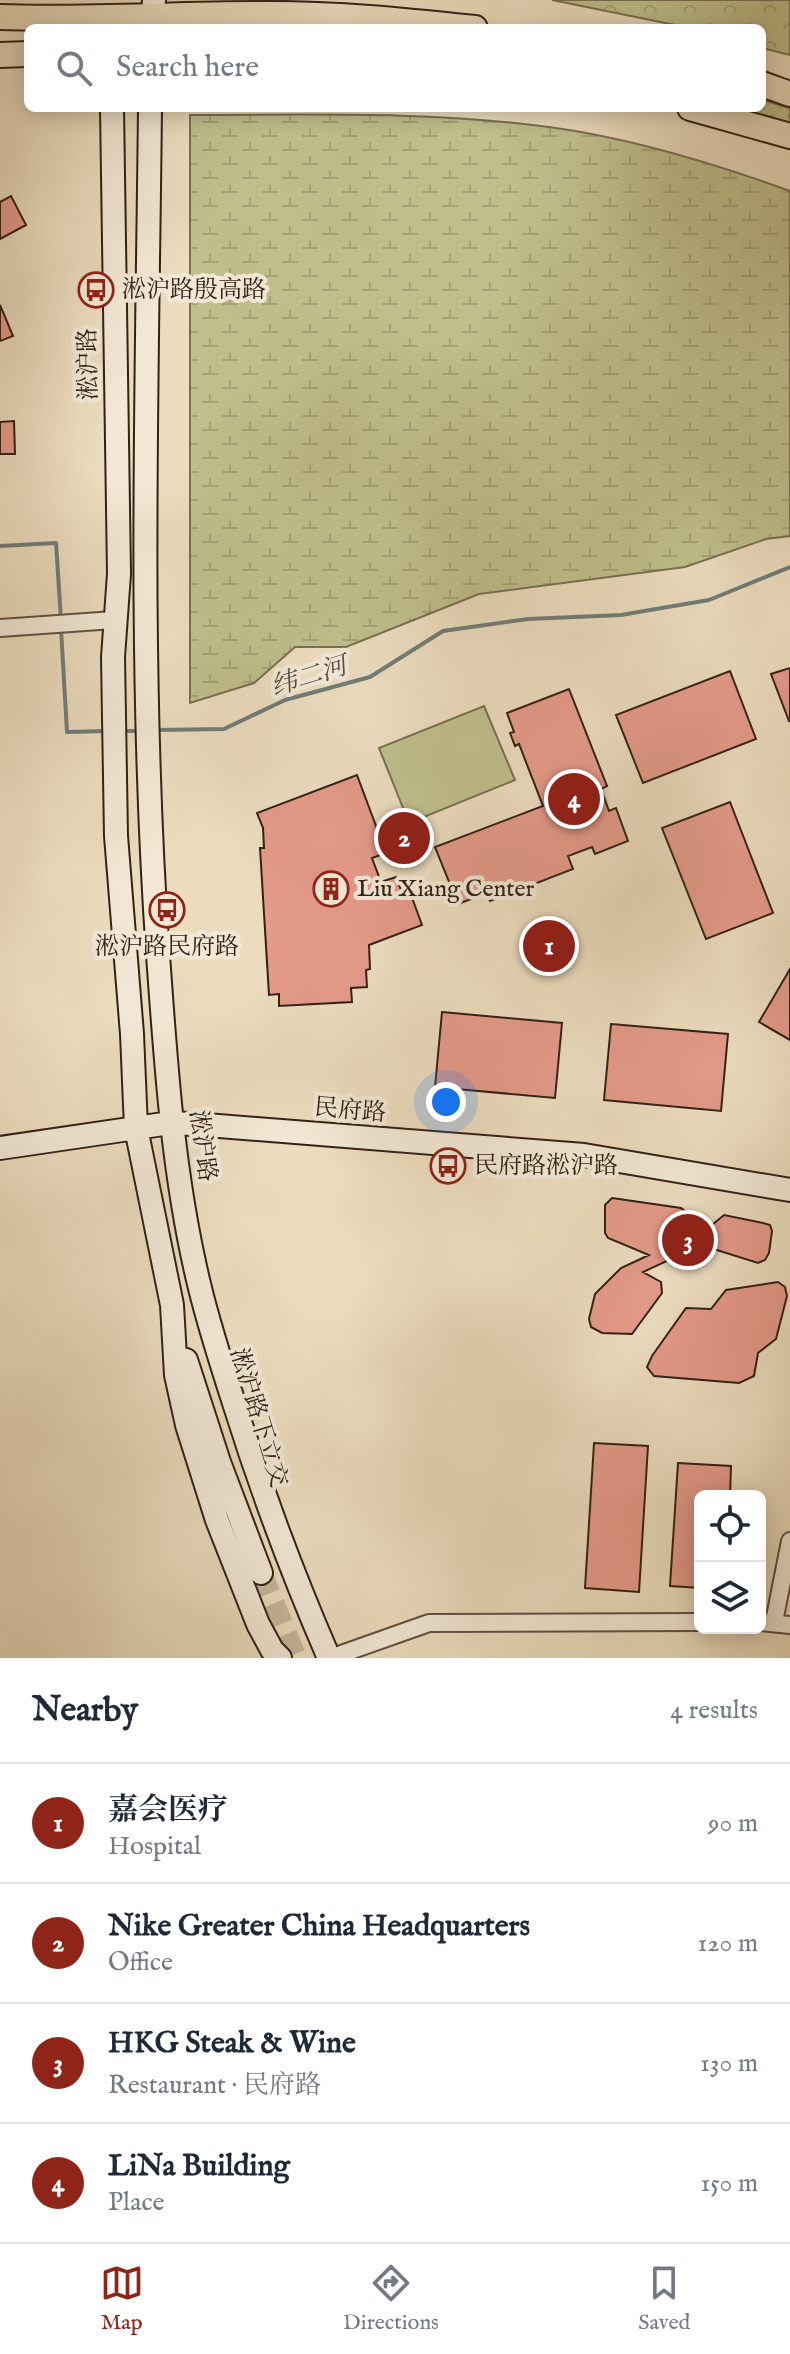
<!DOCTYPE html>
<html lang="en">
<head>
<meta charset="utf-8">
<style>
  body { margin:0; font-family:"IM FELL English","Noto Serif SC",serif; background:#f6f6f7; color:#1f2937 }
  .controls { position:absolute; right:24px; bottom:24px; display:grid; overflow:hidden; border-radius:12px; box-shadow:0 4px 20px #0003 }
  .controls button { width:72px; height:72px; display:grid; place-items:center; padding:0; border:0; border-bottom:2px solid #e0e1e3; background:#fff; color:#1f2937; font:40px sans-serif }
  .you { position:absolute; left:446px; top:1102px; width:28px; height:28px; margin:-20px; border:6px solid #fff; border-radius:50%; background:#1a73e8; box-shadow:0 0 0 12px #1a73e833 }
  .badge { display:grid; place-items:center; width:52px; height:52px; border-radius:50%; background:#8f2418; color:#fff; font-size:26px; font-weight:700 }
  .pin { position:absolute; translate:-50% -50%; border:4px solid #fff; box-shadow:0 2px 8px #0006 }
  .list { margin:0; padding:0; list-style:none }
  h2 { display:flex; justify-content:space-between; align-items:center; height:104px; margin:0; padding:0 32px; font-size:34px }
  h2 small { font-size:26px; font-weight:400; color:#747a83 }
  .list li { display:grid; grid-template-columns:52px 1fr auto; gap:24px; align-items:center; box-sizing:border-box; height:120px; padding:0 32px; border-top:2px solid #e0e1e3 }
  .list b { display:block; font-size:30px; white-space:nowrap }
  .list p { margin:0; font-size:26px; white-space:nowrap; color:#747a83 }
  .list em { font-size:26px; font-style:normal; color:#747a83 }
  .icon { flex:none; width:44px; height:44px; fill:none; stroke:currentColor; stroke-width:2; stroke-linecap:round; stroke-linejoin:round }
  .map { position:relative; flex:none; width:790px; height:1658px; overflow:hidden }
  .search { position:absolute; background:#fff; box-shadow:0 4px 20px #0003; left:24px; right:24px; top:24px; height:88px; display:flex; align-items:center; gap:20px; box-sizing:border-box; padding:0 28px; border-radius:12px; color:#747a83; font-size:30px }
  .sheet { height:584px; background:#fff }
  nav { display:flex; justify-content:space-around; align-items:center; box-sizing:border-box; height:112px; border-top:2px solid #e0e1e3; background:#fff; font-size:22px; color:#747a83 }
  nav a { display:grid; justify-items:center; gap:4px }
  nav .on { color:#8f2418 }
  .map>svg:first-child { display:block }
</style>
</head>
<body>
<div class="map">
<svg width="790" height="1658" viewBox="0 0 790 1658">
  <defs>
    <pattern id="grass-dots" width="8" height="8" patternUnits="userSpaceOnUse" patternTransform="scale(2)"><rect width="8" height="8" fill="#bfbe8c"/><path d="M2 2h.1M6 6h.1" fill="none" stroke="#a5a378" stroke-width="1.8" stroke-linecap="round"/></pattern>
    <pattern id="wetland-marsh" width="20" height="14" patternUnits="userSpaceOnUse" patternTransform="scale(2)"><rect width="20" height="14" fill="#bfbe8c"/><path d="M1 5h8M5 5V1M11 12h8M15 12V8" fill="none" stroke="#a5a378"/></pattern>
    <pattern id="park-crowns" width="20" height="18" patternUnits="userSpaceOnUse" patternTransform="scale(2)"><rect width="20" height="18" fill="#bfbe8c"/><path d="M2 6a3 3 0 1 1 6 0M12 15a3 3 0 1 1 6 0" fill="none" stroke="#a5a378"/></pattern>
  </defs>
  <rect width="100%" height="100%" fill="#ebdcbe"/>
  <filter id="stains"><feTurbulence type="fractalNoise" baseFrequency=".0025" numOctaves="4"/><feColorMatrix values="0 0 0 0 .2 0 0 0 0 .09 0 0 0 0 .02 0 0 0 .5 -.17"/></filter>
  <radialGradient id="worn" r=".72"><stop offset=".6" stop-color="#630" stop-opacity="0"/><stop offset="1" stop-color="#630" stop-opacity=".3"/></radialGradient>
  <path fill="url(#grass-dots)" stroke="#797051" stroke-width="2" d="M762,100L790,108V123L739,108H762Z"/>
  <path fill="url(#wetland-marsh)" stroke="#797051" stroke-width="2" d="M190,115C310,115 430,111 549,127C631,138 713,163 790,191V536L766,539L685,567L479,594L346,647H295L254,683L190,703Z"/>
  <path fill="url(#park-crowns)" stroke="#797051" stroke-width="2" d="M552,0H790V55L762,48V28H690Z"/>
  <path fill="#bfbe8c" stroke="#797051" stroke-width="2" d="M484,706L515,780L409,823L379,748Z"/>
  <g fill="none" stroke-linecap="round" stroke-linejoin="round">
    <path stroke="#717c78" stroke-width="4" d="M0,546L56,543L61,620
      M61,629L67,732L107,731
      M156,730L224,729L285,700L370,677L443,631L528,619L621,615L709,600L790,567
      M120,731H139"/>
  </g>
  <path fill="#e49a89" stroke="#332116" stroke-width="2" d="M11,196L26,225L0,239V202Z
    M0,305L13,336L0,341Z
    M14,421L15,454H0V422Z
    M790,668V721H789L771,674Z
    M730,671L756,739L643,783L616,715Z
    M569,689L607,786L601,789L609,811L616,808L628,841L595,854L592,847L568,856L573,869L490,901L487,893L458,904L435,847L543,806L519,744L515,746L510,733L514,732L507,713Z
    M357,775L386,853L372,858L381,882L396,877L404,898L411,895L422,925L369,945L370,969L366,970L367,987L351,988L352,1002L279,1006V994L269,995L260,848H264L263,828L257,813Z
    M730,802L773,913L706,939L662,828Z
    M790,969V1040L759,1022Z
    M442,1012L562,1023L555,1098L435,1087Z
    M611,1024L728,1034L721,1111L604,1100Z
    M612,1198L681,1208L707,1229L724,1215L763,1223L770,1225L772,1231L769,1253L765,1260L758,1263L701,1245L643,1272L661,1282L662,1293L632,1334L602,1333L591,1327L589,1319L595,1294L621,1268L649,1255L608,1238L605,1233V1205Z
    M778,1282L785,1287L787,1296L776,1339L758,1353L754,1376L739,1383L654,1376L647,1367L652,1356L686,1308L711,1309L726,1290Z
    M594,1443L648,1446L639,1592L585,1588Z
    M678,1463L731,1466L730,1496H700V1588L670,1586Z"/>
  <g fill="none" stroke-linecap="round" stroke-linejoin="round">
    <path stroke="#c6b79c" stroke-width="22" stroke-dasharray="22 11" stroke-linecap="butt" d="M261,1573L296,1658"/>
    <defs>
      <path id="street" d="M0,628L114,620
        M760,1622L790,1625
        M774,1622L790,1541
        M330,1658L429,1623L700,1622"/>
      <path id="secondary" d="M152,28L154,0
        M112,108L119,574L113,657L116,836L132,1034L136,1128L172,1305L176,1375L187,1425L217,1520L258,1624L272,1650L280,1658
        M150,108C147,390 138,673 158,955C166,1066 173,1176 199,1284C209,1326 222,1366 235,1406C262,1492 293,1575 329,1658
        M0,1148L170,1123L194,1124L584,1155L790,1190
        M186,1360L219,1462L261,1573"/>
      <path id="primary" d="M0,17C85,20 171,14 256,14C330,13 402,20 475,28
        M0,55L28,54
        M762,84L790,94
        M690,108L790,136"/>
    </defs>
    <use href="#street" stroke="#615040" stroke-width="20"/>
    <use href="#secondary" stroke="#332116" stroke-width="26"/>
    <use href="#primary" stroke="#332116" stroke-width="28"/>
    <use href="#street" stroke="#f2e8d5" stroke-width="16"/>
    <use href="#secondary" stroke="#f2e8d5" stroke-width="22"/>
    <use href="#primary" stroke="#ebdcbe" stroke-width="24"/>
  </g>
  <defs>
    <symbol id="bus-ring" viewBox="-11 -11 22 22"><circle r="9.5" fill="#f2e8d5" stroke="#8f2418" stroke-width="1.5"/><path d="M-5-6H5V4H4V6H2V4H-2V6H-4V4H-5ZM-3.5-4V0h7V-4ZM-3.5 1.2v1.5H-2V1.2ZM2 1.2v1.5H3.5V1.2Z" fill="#8f2418"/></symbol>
    <symbol id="building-ring" viewBox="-11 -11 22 22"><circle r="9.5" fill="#f2e8d5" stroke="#8f2418" stroke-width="1.5"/><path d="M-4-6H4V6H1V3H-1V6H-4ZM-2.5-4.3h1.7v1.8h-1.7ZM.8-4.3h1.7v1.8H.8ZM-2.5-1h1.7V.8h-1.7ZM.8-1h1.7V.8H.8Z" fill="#8f2418"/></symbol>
  </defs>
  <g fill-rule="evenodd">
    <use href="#bus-ring" x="76" y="270" width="40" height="40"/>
    <use href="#building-ring" x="311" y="869" width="40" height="40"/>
    <use href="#bus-ring" x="147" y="890" width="40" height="40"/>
    <use href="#bus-ring" x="428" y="1146" width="40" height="40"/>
  </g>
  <g text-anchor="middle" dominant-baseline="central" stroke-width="8" stroke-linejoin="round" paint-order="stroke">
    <g font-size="24" fill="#332116" stroke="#f2e8d5" text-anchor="start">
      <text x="122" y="290">淞沪路殷高路</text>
      <text x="357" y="889">Liu Xiang Center</text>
      <text x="167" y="947" text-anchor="middle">淞沪路民府路</text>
      <text x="474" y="1166">民府路淞沪路</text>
    </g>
    <g font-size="24" fill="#332116" stroke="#f2e8d5">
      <text transform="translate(89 364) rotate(-91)">淞沪路</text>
      <text transform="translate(350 1111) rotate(5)">民府路</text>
      <text transform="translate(202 1146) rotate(82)">淞沪路</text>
      <text transform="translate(258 1418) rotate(73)">淞沪路下立交</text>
    </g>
    <g font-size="26" font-style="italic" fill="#524f47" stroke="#f2e8d5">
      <text transform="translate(309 677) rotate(-17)">纬二河</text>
    </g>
  </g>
  <rect width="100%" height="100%" filter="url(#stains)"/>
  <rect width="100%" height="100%" fill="url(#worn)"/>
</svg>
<div class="controls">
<button><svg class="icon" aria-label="locate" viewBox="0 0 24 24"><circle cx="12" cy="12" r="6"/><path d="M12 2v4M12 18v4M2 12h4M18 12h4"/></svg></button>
<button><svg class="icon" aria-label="layers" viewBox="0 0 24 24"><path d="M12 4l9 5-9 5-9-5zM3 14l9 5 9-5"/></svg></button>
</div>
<div class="you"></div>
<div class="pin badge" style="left:549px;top:946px">1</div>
<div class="pin badge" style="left:404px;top:838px">2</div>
<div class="pin badge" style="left:688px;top:1240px">3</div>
<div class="pin badge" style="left:574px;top:799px">4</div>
<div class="search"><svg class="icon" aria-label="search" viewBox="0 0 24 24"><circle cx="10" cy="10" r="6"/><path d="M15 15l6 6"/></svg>Search here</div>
</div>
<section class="sheet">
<h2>Nearby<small>4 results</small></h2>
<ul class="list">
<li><span class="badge">1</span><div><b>嘉会医疗</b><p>Hospital</p></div><em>90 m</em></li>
<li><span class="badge">2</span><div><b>Nike Greater China Headquarters</b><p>Office</p></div><em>120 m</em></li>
<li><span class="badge">3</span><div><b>HKG Steak &amp; Wine</b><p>Restaurant · 民府路</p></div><em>130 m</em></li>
<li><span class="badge">4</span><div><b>LiNa Building</b><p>Place</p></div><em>150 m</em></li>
</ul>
</section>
<nav>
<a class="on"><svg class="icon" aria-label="map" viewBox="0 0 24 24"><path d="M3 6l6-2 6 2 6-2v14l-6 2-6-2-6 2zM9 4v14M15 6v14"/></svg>Map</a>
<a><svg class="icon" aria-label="directions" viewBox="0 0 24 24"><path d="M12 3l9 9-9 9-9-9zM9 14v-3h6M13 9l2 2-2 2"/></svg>Directions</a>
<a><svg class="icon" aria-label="saved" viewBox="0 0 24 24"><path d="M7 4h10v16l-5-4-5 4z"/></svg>Saved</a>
</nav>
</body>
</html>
